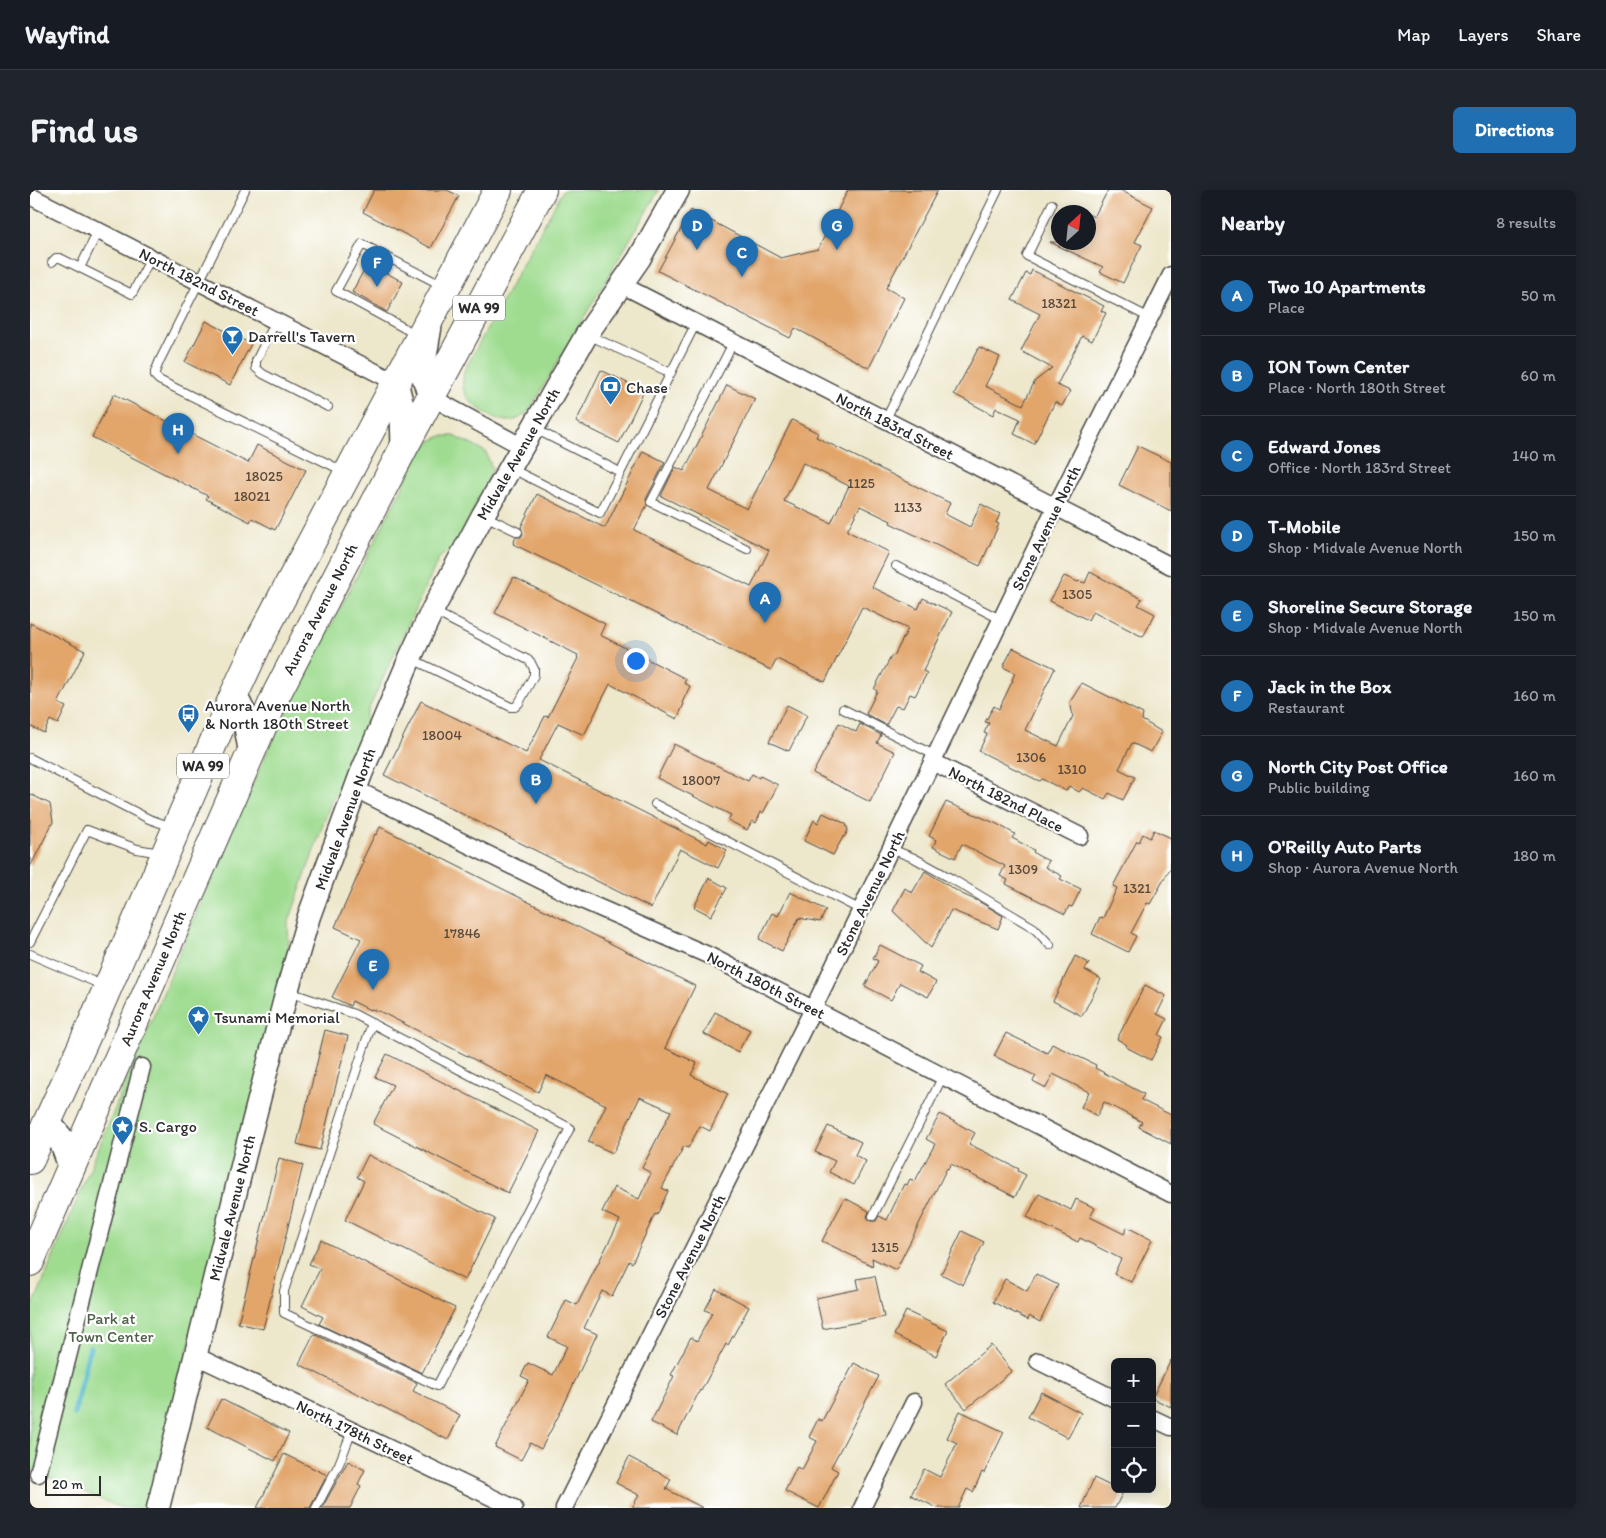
<!DOCTYPE html>
<html lang="en">
<head>
<meta charset="utf-8">
<style>
  body { margin:0; font-family:Itim,sans-serif; background:#20242c; color:#f1f3f6 }
  .controls { position:absolute; right:15px; bottom:15px; display:grid; overflow:hidden; border-radius:8px; box-shadow:0 2px 12px #0003 }
  .controls button { width:45px; height:45px; display:grid; place-items:center; padding:0; border:0; border-bottom:1px solid #363941; background:#171b24; color:#f1f3f6; font:25px sans-serif }
  .compass { position:absolute; left:1021px; top:15px; width:45px; height:45px; border-radius:50%; background:#171b24; box-shadow:0 2px 12px #0003; rotate:27deg }
  .scale { position:absolute; left:15px; bottom:12px; width:56px; box-sizing:border-box; padding-left:5px; border:2px solid #2b2b2b; border-top:0; font-size:14px; line-height:18px; white-space:nowrap; color:#2b2b2b; -webkit-text-stroke:4px #fff; paint-order:stroke }
  .you { position:absolute; left:605px; top:470px; width:18px; height:18px; margin:-12px; border:4px solid #fff; border-radius:50%; background:#1a73e8; box-shadow:0 0 0 8px #1a73e833 }
  .badge { display:grid; place-items:center; width:32px; height:32px; border-radius:50%; background:#1f6fb2; color:#fff; font-size:16px; font-weight:700 }
  .pin { position:absolute; translate:-50% -41px; filter:drop-shadow(0 1px 2px #0008) }
  .pin::after { content:''; position:absolute; top:26px; width:18px; height:15px; background:inherit; clip-path:polygon(0 0,100% 0,50% 100%) }
  .list { margin:0; padding:0; list-style:none }
  h2 { display:flex; justify-content:space-between; align-items:center; height:65px; margin:0; padding:0 20px; font-size:21px }
  h2 small { font-size:16px; font-weight:400; color:#9ea1a6 }
  .list li { display:grid; grid-template-columns:32px 1fr auto; gap:15px; align-items:center; box-sizing:border-box; height:80px; padding:0 20px; border-top:1px solid #363941 }
  .list b { display:block; font-size:19px; white-space:nowrap }
  .list p { margin:0; font-size:16px; white-space:nowrap; color:#9ea1a6 }
  .list em { font-size:16px; font-style:normal; color:#9ea1a6 }
  .icon { flex:none; width:28px; height:28px; fill:none; stroke:currentColor; stroke-width:2; stroke-linecap:round; stroke-linejoin:round }
  .map { position:relative; flex:none; width:1141px; height:1318px; overflow:hidden; border-radius:8px }
  header { display:flex; align-items:center; gap:30px; box-sizing:border-box; height:70px; padding:0 25px; background:#171b24; border-bottom:1px solid #363941 }
  header strong { font-size:24px }
  nav { display:flex; gap:28px; margin-inline-start:auto; font-size:18px }
  .intro { display:flex; align-items:center; justify-content:space-between; box-sizing:border-box; height:120px; padding:0 30px }
  h1 { margin:0; font-size:35px }
  .button { padding:12px 22px; border-radius:8px; background:#1f6fb2; color:#fff; font-size:18px; font-weight:700 }
  main { display:flex; gap:30px; padding:0 30px }
  aside { flex:1; background:#171b24; border-radius:8px; box-shadow:0 2px 12px #0003 }
  .map>svg:first-child { display:block }
</style>
</head>
<body>
<header>
<strong>Wayfind</strong>
<nav><a>Map</a><a>Layers</a><a>Share</a></nav>
</header>
<div class="intro"><h1>Find us</h1><a class="button">Directions</a></div>
<main>
<div class="map">
<svg width="1141" height="1318" viewBox="0 0 1141 1318">
  <rect width="100%" height="100%" fill="#fff"/>
  <filter id="ink" filterUnits="userSpaceOnUse"><feTurbulence type="fractalNoise" baseFrequency=".02" numOctaves="2"/><feDisplacementMap in="SourceGraphic" scale="10" xChannelSelector="R" yChannelSelector="G"/><feConvolveMatrix kernelMatrix="1 2 1 2 8 2 1 2 1" color-interpolation-filters="sRGB"/></filter>
  <filter id="wash" filterUnits="userSpaceOnUse"><feTurbulence type="fractalNoise" baseFrequency=".0096" numOctaves="4" result="noise"/><feDisplacementMap in="SourceGraphic" scale="20" xChannelSelector="R" yChannelSelector="G"/><feGaussianBlur stdDeviation="1.12" result="paint"/><feColorMatrix in="noise" values="0 0 0 0 0 0 0 0 0 0 0 0 0 0 0 0 0 1.4 0 .05"/><feComposite in="paint" operator="in"/></filter>
  <g filter="url(#wash)">
    <rect width="100%" height="100%" fill="#ede7cb"/>
    <path fill="#9fdc90" stroke="#65845e" d="M533,0H629L499,221C493,226 487,231 478,231C464,231 438,214 434,201C432,195 433,187 434,181Z
      M411,246H424L456,262L462,279L456,297L423,358L409,368L336,525V545L319,590L302,609L258,734L259,759L118,1318H91L0,1279V1123L186,676L243,549L390,263L399,252Z"/>
    <g fill="none" stroke-linecap="round" stroke-linejoin="round">
      <path stroke="#4eb7cc" stroke-width="5.5" d="M44,1224L60,1157"/>
    </g>
    <g id="blocks">
      <path fill="#e2a56b" fill-rule="evenodd" d="M344,0H417L429,6L401,58L333,22Z
        M818,0H908L856,98L874,108L839,178L765,138L760,148L628,81L661,20L751,68L788,59Z
        M1078,0H1090L1123,17L1105,52L1112,55L1093,93L1070,82L1073,77L1020,52H1058V24L1064,27Z
        M342,75L373,92L357,122L322,102L336,76L340,78Z
        M1002,80L1074,116L1071,121L1076,123L1062,151L1052,146L1027,195L1040,201L1032,216L1025,212L1004,254L984,244L990,229L966,218L963,225L924,204L949,157L970,167L955,196L993,215L1005,191L1022,178L991,161L1010,124L982,110L996,83L1000,85Z
        M176,131L221,154L200,195L155,172Z
        M571,180L614,201L589,253L546,232Z
        M697,195L725,209L679,300L717,319L762,230L788,243L786,247L920,313L915,324L940,337L951,314L970,324L966,333L969,334L950,376L860,333L861,331L830,316L817,341L859,362L842,397L888,419L893,408L922,422L893,481L897,483L885,506L880,504L873,518L866,516L856,535L836,524L847,501L844,499L862,465L864,466L878,439L832,417L795,492L747,469L741,480L483,354L486,347H491L493,344L491,337L507,304L575,338L613,261L635,272L616,309L617,315L604,340L721,397L739,360L631,306L645,277L654,281ZM773,273L819,296L801,333L754,311Z
        M84,204L218,273L227,255L276,280L245,340L222,328L220,332L176,309L178,306L62,247Z
        M1108,256L1141,272V321L1089,295Z
        M1060,382L1112,409L1108,415L1125,424L1113,447L1063,421L1058,430L1020,411L1034,386L1048,392L1049,391L1055,393Z
        M484,387L575,434L570,445L656,489L654,493L660,496L652,513L654,514L647,529L580,494L554,545L528,533L509,570L677,654L679,650L697,660L688,678L650,659L621,718L354,585L391,511L496,563L515,526L518,527L548,468L547,467L548,465L465,423Z
        M0,433L55,461L28,513L36,517L28,534L20,530L14,543L0,536Z
        M983,458L1025,478L995,540L1028,556L1043,526L1040,512L1052,493L1113,524L1112,530L1132,542L1121,562L1102,553L1089,579L1105,587L1093,610L1079,603L1075,609L1053,598L1049,602L1039,596L1036,601L1012,589L1010,591L1007,590L949,561L957,544L954,543L959,533L955,532L964,516L969,519L983,490H982L985,483L973,477Z
        M757,515L777,525L759,561L739,552Z
        M809,533L826,542L830,534L851,545L847,553L865,562L840,612L783,583Z
        M644,554L718,591L722,584L729,588L730,586L748,595L733,623L731,622L726,633L722,631L717,640L698,630L701,625L627,588Z
        M0,604L20,614L23,632L0,677Z
        M916,612L967,634L985,644L982,648L1004,660L1003,662L1007,665L1019,671L1015,677L1032,686L1030,689L1051,699L1042,717L1039,716L1035,724L976,694L978,690L970,686L975,676L932,654L925,668L903,657L906,650L899,646Z
        M793,623L816,634L818,640L815,646L813,647L803,665L774,651L784,630L788,633Z
        M350,637L665,796L635,858L667,873L661,885L698,904L680,941L670,936L658,958L654,956L632,998L638,1001L627,1025L625,1024L602,1073L599,1071L582,1106L572,1101L554,1138L567,1144L531,1221L511,1259L500,1253L491,1270L465,1257L499,1190L491,1186L498,1173L523,1185L537,1156L518,1147L536,1110L547,1115L590,1030L572,1022L584,997L609,1009L621,983L612,978L641,921L610,907L583,963L558,952L576,915L516,885L508,902L351,822L341,819L340,820L322,811L320,816L302,807L331,749L305,737L334,672L332,671L345,644L346,645Z
        M1124,640L1141,648V677L1120,714L1117,713L1101,743L1106,746L1098,762L1062,744L1070,727L1073,728L1087,698L1083,696L1107,651L1109,652L1113,644L1120,648Z
        M895,681L932,704L948,711L973,726L968,739L921,720L901,758L863,721L875,698L882,703Z
        M679,688L697,698L681,726L664,717Z
        M760,702L796,720L790,732L769,728L752,761L729,749L742,723L748,726Z
        M850,755L891,776L888,782L906,792L898,807L870,793L861,810L835,796L848,771L843,768Z
        M1045,766L1059,773L1055,780L1071,789L1052,826L1023,811Z
        M1115,795L1136,806L1127,824L1137,829L1129,845L1133,847L1121,870L1096,857L1097,855L1087,849Z
        M685,822L720,840L708,862L674,844Z
        M295,840L318,846L290,960L267,954Z
        M976,843L1017,863L1022,854L1066,875L1065,878L1114,904L1111,910L1141,925V954L1109,937L1112,932L1074,912L1067,926L1051,917L1059,902L1023,884L1016,898L1003,891L1006,886L964,866Z
        M357,864L509,941L478,1003L343,934L363,895L345,887Z
        M910,924L945,943L939,954L989,979L988,981L996,985L985,1007L921,974L918,979L917,978L866,1080L842,1068L843,1076L792,1051L815,1008L839,1021L837,1027L840,1031H846L849,1026L857,1030L874,994L877,995L880,989L885,991L905,954L896,949Z
        M798,936L831,952L825,965L836,971L824,995L799,982L805,971L785,962Z
        M338,965L465,1029L435,1090L315,1030L334,991L327,987Z
        M249,968L273,975L233,1139L208,1133Z
        M1009,1004L1041,1020L1046,1009L1065,1018L1060,1027L1094,1044L1097,1037L1122,1050L1101,1092L1084,1084L1091,1069L1050,1048L1048,1052L997,1027Z
        M932,1041L954,1052L933,1095L911,1084Z
        M291,1050L425,1118L392,1183L289,1134L293,1127L272,1116L290,1079L279,1074Z
        M1006,1084L1028,1095L1010,1132L999,1126L998,1130L963,1112L975,1089L997,1101Z
        M845,1086L854,1127L793,1139L786,1108L829,1099L827,1089Z
        M686,1099L719,1117L698,1155L696,1154L671,1201L670,1200L647,1245L621,1232L644,1186L641,1185L661,1147L667,1151L682,1123L675,1120Z
        M876,1121L918,1141L906,1166L864,1145Z
        M284,1144L387,1193L383,1201L430,1225L418,1250L269,1174Z
        M961,1155L982,1181L936,1219L915,1194Z
        M1141,1170V1217L1122,1208Z
        M824,1173L849,1186L801,1277L808,1281L789,1318L755,1301L767,1277L772,1280L787,1251L779,1247L788,1229L792,1231L812,1193L813,1194Z
        M1011,1202L1051,1223L1038,1248L998,1227Z
        M191,1209L259,1243L245,1271L177,1237Z
        M930,1221L974,1242L954,1283L952,1282L943,1302L937,1299L928,1318H907L881,1305L894,1279L910,1287L927,1253L917,1248Z
        M254,1264L297,1285L280,1318H227Z
        M599,1267L641,1289L636,1299L673,1318H602L609,1305L586,1293Z
        M318,1271L335,1280L328,1294L331,1296L320,1318H292Z
        M1064,1288L1093,1302L1085,1318H1051Z"/>
    </g>
  </g>
  <g filter="url(#ink)">
    <use href="#blocks" fill-opacity="0" stroke="#484743" stroke-width="1"/>
    <g fill="none" stroke-linecap="round" stroke-linejoin="round">
      <defs>
        <path id="lane" d="M215,0L130,170L125,182V186L129,190L313,281
          M1022,14L997,66L1120,128
          M22,72L26,68H30L50,78L68,41
          M50,78L102,104L121,68
          M246,131L226,171V178L233,184L298,217
          M387,145L306,101L332,54L413,96
          M558,145L641,183
          M703,153L621,312L717,359
          M855,231L968,0
          M505,239L590,282
          M482,279L570,323L666,133
          M455,326L488,342
          M866,376L972,430
          M382,469L481,517H485L489,513L504,485V479L500,471L405,422
          M813,519L906,566
          M0,568L119,629L142,637
          M625,614L831,720
          M861,659L884,668L922,689L1004,738L1020,755
          M0,752L57,640L107,659L130,663
          M0,764L74,796
          M259,802L324,824L540,938L407,1196L254,1123V1101L342,833
          M843,1026L913,886
          M286,1318L309,1274L322,1241"/>
        <path id="street" d="M0,6L365,192
          M590,94L1141,376
          M401,207L491,256
          M903,572L1050,646
          M325,599L547,708L680,766L1141,1004
          M166,1166L484,1318
          M1008,1171L1085,1209
          M1122,1228L1141,1237
          M8,1284L112,877
          M534,1318L783,819L1025,318L1141,85
          M832,1318L884,1212"/>
        <path id="secondary" d="M128,1318L215,964L257,801L279,726L331,584L380,468L402,421L453,325L557,144L609,69L648,0"/>
        <path id="primary" d="M399,136L392,178L401,207
          M365,192L373,223L374,257
          M204,505L215,527L221,559
          M17,932L31,949L41,976"/>
        <path id="highway" d="M0,970L61,836L204,505L230,449L468,0
          M0,1072L247,503L374,257L512,0"/>
      </defs>
      <use href="#lane" stroke="#484743" stroke-width="10"/>
      <use href="#street" stroke="#484743" stroke-width="19"/>
      <use href="#secondary" stroke="#484743" stroke-width="25"/>
      <use href="#primary" stroke="#484743" stroke-width="28"/>
      <use href="#highway" stroke="#484743" stroke-width="30"/>
      <use href="#lane" stroke="#fff" stroke-width="8"/>
      <use href="#street" stroke="#fff" stroke-width="16"/>
      <use href="#secondary" stroke="#fff" stroke-width="22"/>
      <use href="#primary" stroke="#fff" stroke-width="25"/>
      <use href="#highway" stroke="#fff" stroke-width="28"/>
    </g>
  </g>
  <defs>
    <symbol id="bar-pin" viewBox="-11 -11 22 30"><path d="M0 17L-7.5 6A9.5 9.5 0 1 1 7.5 6Z" fill="#1f6fb2" stroke="#fff"/><path d="M-6-5H6L.8 .8V4.5H3.5V6h-7V4.5H-.8V.8Z" fill="#fff"/></symbol>
    <symbol id="bank-pin" viewBox="-11 -11 22 30"><path d="M0 17L-7.5 6A9.5 9.5 0 1 1 7.5 6Z" fill="#1f6fb2" stroke="#fff"/><path d="M-6-4H6V4H-6ZM0-2.3a2.3 2.3 0 1 0 0 4.6a2.3 2.3 0 1 0 0-4.6Z" fill="#fff"/></symbol>
    <symbol id="bus-pin" viewBox="-11 -11 22 30"><path d="M0 17L-7.5 6A9.5 9.5 0 1 1 7.5 6Z" fill="#1f6fb2" stroke="#fff"/><path d="M-5-6H5V4H4V6H2V4H-2V6H-4V4H-5ZM-3.5-4V0h7V-4ZM-3.5 1.2v1.5H-2V1.2ZM2 1.2v1.5H3.5V1.2Z" fill="#fff"/></symbol>
    <symbol id="sight-pin" viewBox="-11 -11 22 30"><path d="M0 17L-7.5 6A9.5 9.5 0 1 1 7.5 6Z" fill="#1f6fb2" stroke="#fff"/><path d="M0-6L1.8-2.2L6-1.7L2.9 1.2L3.7 5.4L0 3.3L-3.7 5.4L-2.9 1.2L-6-1.7L-1.8-2.2Z" fill="#fff"/></symbol>
  </defs>
  <g fill-rule="evenodd">
    <use href="#bar-pin" x="190" y="134" width="25" height="34"/>
    <use href="#bank-pin" x="568" y="184" width="25" height="34"/>
    <use href="#bus-pin" x="146" y="512" width="25" height="34"/>
    <use href="#sight-pin" x="156" y="814" width="25" height="34"/>
    <use href="#sight-pin" x="80" y="924" width="25" height="34"/>
  </g>
  <g text-anchor="middle" dominant-baseline="central" stroke-width="4.5" stroke-linejoin="round" paint-order="stroke">
    <g font-size="14" fill="#594a3b">
      <text x="1029" y="113">18321</text>
      <text x="234" y="286">18025</text>
      <text x="831" y="293">1125</text>
      <text x="222" y="306">18021</text>
      <text x="878" y="317">1133</text>
      <text x="1047" y="404">1305</text>
      <text x="412" y="545">18004</text>
      <text x="1001" y="567">1306</text>
      <text x="1042" y="579">1310</text>
      <text x="671" y="590">18007</text>
      <text x="993" y="679">1309</text>
      <text x="1107" y="698">1321</text>
      <text x="432" y="743">17846</text>
      <text x="855" y="1057">1315</text>
    </g>
    <g fill="#fff" stroke="#6b6b6b" stroke-width="1">
      <rect x="423" y="105.5" width="52" height="25" rx="4"/>
      <rect x="147" y="563.5" width="52" height="25" rx="4"/>
    </g>
    <g font-size="15" font-weight="bold" fill="#2b2b2b">
      <text x="449" y="118">WA 99</text>
      <text x="173" y="576">WA 99</text>
    </g>
    <g font-size="16" fill="#2b2b2b" stroke="#fff">
      <text transform="translate(169 92) rotate(27)">North 182nd Street</text>
      <text transform="translate(865 236) rotate(27)">North 183rd Street</text>
      <text transform="translate(488 264) rotate(-60)">Midvale Avenue North</text>
      <text transform="translate(1016 338) rotate(-64)">Stone Avenue North</text>
      <text transform="translate(290 419) rotate(-63)">Aurora Avenue North</text>
      <text transform="translate(976 609) rotate(27)">North 182nd Place</text>
      <text transform="translate(315 629) rotate(-70)">Midvale Avenue North</text>
      <text transform="translate(840 703) rotate(-64)">Stone Avenue North</text>
      <text transform="translate(123 788) rotate(-67)">Aurora Avenue North</text>
      <text transform="translate(736 795) rotate(27)">North 180th Street</text>
      <text transform="translate(202 1018) rotate(-76)">Midvale Avenue North</text>
      <text transform="translate(660 1066) rotate(-63)">Stone Avenue North</text>
      <text transform="translate(325 1242) rotate(26)">North 178th Street</text>
    </g>
    <g font-size="16" fill="#2b2b2b" stroke="#fff" text-anchor="start">
      <text x="218" y="146">Darrell's Tavern</text>
      <text x="596" y="197">Chase</text>
      <text x="175" y="515">Aurora Avenue North<tspan x="175" dy="18">&amp; North 180th Street</tspan></text>
      <text x="184" y="827">Tsunami Memorial</text>
      <text x="109" y="936">S. Cargo</text>
    </g>
    <g font-size="16" fill="#4e6049" stroke="#fff">
      <text x="81" y="1128">Park at<tspan x="81" dy="18">Town Center</tspan></text>
    </g>
  </g>
</svg>
<div class="controls">
<button>+</button>
<button>−</button>
<button><svg class="icon" aria-label="locate" viewBox="0 0 24 24"><circle cx="12" cy="12" r="6"/><path d="M12 2v4M12 18v4M2 12h4M18 12h4"/></svg></button>
</div>
<svg class="compass" viewBox="-18 -18 36 36"><path d="M0-13l5 13h-10z" fill="#e53935"/><path d="M0 13l5-13h-10z" fill="#9ea1a6"/></svg>
<div class="scale">20 m</div>
<div class="you"></div>
<div class="pin badge" style="left:735px;top:433px">A</div>
<div class="pin badge" style="left:506px;top:614px">B</div>
<div class="pin badge" style="left:712px;top:87px">C</div>
<div class="pin badge" style="left:667px;top:60px">D</div>
<div class="pin badge" style="left:343px;top:800px">E</div>
<div class="pin badge" style="left:347px;top:97px">F</div>
<div class="pin badge" style="left:807px;top:60px">G</div>
<div class="pin badge" style="left:148px;top:264px">H</div>
</div>
<aside>
<h2>Nearby<small>8 results</small></h2>
<ul class="list">
<li><span class="badge">A</span><div><b>Two 10 Apartments</b><p>Place</p></div><em>50 m</em></li>
<li><span class="badge">B</span><div><b>ION Town Center</b><p>Place · North 180th Street</p></div><em>60 m</em></li>
<li><span class="badge">C</span><div><b>Edward Jones</b><p>Office · North 183rd Street</p></div><em>140 m</em></li>
<li><span class="badge">D</span><div><b>T-Mobile</b><p>Shop · Midvale Avenue North</p></div><em>150 m</em></li>
<li><span class="badge">E</span><div><b>Shoreline Secure Storage</b><p>Shop · Midvale Avenue North</p></div><em>150 m</em></li>
<li><span class="badge">F</span><div><b>Jack in the Box</b><p>Restaurant</p></div><em>160 m</em></li>
<li><span class="badge">G</span><div><b>North City Post Office</b><p>Public building</p></div><em>160 m</em></li>
<li><span class="badge">H</span><div><b>O'Reilly Auto Parts</b><p>Shop · Aurora Avenue North</p></div><em>180 m</em></li>
</ul>
</aside>
</main>
</body>
</html>
